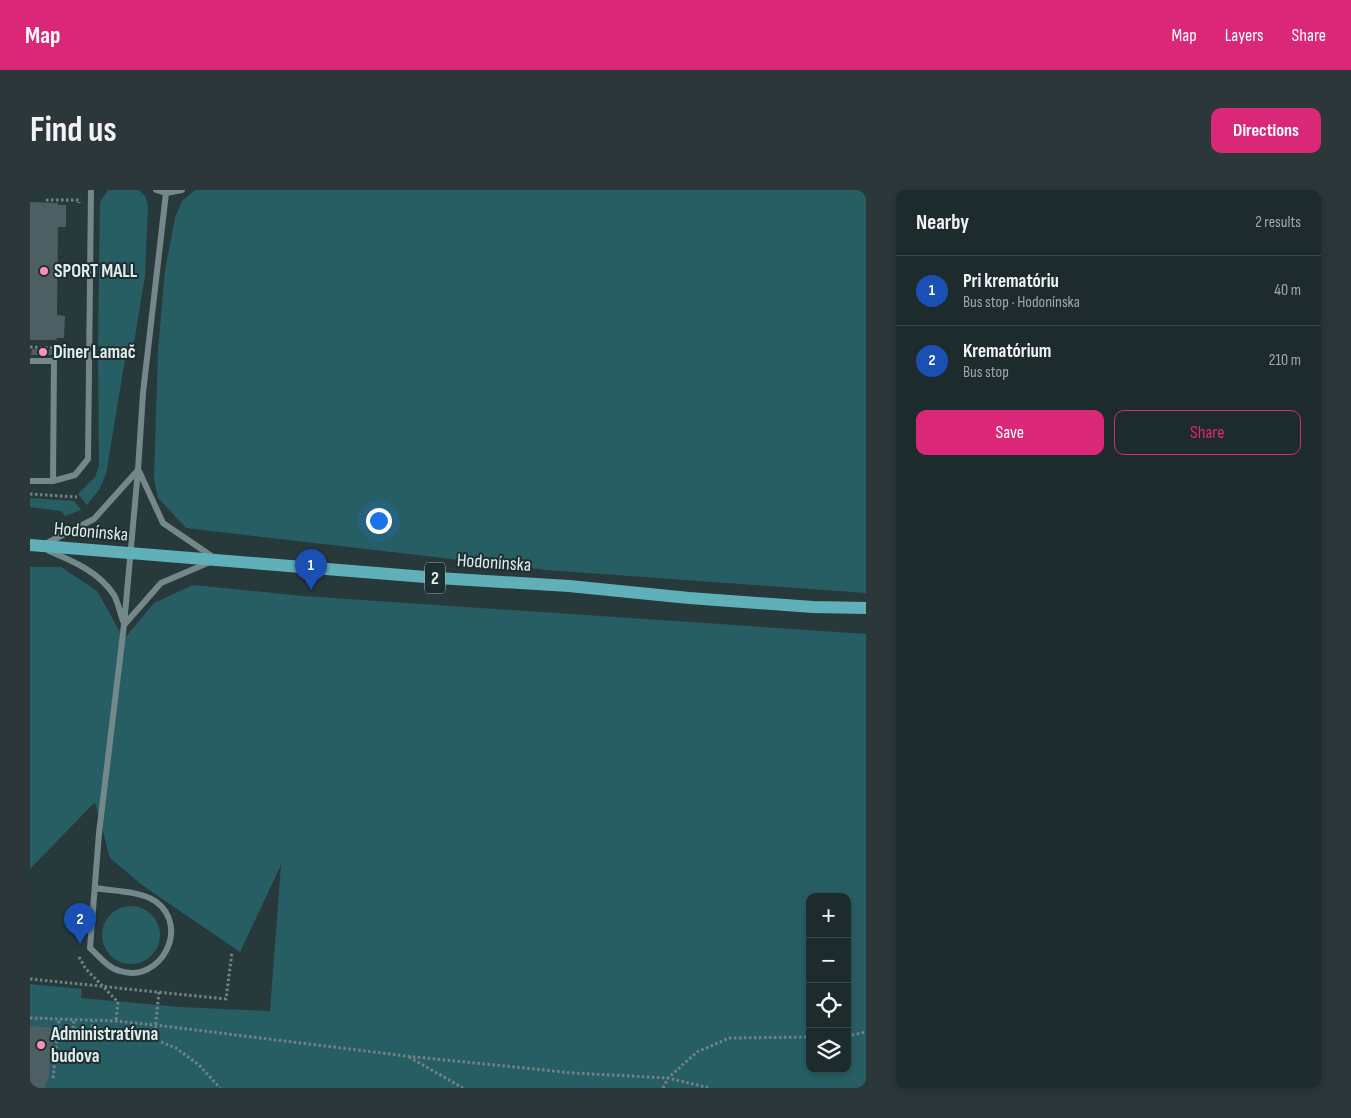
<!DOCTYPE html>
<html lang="en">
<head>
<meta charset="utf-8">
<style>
  body { margin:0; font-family:"Sofia Sans Condensed",sans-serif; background:#2b3738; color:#f1f3f6 }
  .controls { position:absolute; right:15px; bottom:15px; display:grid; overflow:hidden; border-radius:10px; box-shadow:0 2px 8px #0003 }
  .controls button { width:45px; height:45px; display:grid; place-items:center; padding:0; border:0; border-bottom:1px solid #3c4748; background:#1e2b2c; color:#f1f3f6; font:25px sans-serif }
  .you { position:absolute; left:348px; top:330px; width:18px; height:18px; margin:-12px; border:4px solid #fff; border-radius:50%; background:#1a73e8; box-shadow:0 0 0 8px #1a73e833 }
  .badge { display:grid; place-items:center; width:32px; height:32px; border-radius:50%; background:#db2777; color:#fff; font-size:16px; font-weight:700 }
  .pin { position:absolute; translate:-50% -41px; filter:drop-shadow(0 1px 2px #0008) }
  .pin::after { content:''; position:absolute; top:26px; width:18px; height:15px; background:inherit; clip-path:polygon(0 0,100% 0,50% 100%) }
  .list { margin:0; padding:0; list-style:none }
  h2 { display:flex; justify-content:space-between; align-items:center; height:65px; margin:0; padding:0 20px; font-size:21px }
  h2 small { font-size:16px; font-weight:400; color:#a1a7a9 }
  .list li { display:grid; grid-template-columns:32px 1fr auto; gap:15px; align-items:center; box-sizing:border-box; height:70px; padding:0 20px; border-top:1px solid #3c4748 }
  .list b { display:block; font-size:19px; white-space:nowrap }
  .list p { margin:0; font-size:16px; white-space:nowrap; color:#a1a7a9 }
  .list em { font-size:16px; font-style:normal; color:#a1a7a9 }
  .actions { display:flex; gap:10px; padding:15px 20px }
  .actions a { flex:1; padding:11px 0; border:1px solid #db2777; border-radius:10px; text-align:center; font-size:18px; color:#db2777 }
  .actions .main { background:#db2777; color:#fff }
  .icon { flex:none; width:28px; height:28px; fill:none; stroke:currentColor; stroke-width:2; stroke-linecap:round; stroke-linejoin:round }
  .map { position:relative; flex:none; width:836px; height:898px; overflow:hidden; border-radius:10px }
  header { display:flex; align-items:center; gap:30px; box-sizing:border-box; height:70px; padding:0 25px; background:#db2777; color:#fff }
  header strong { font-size:24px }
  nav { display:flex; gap:28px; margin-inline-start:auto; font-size:18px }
  .intro { display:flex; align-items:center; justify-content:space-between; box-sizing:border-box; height:120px; padding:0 30px }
  h1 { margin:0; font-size:35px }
  .button { padding:12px 22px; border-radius:10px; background:#db2777; color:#fff; font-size:18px; font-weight:700 }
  main { display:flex; gap:30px; padding:0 30px }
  aside { flex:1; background:#1e2b2c; border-radius:10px; box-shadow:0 2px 8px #0003 }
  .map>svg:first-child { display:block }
</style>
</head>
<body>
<header>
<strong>Map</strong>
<nav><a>Map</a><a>Layers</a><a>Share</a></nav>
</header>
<div class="intro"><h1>Find us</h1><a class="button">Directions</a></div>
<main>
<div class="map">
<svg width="836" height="898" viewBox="0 0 836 898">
  <rect width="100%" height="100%" fill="#28393b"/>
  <path fill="#275e64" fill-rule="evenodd" d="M78,0H109L115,6L118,15L115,86L103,159L68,156L70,12Z
    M165,0H836V403L517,380L156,338L128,308L124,289L128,161L135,80L145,28L152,11Z
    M68,163L93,165L95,169L76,284L70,298L57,315L48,304L65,287L69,276Z
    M0,308L44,311L51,320L35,326L31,321L0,317Z
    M0,377H31L67,401L94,449L124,413L163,395L273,406L836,444V898H0V794L52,799L51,808L149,817L240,821L251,675L210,762L112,695L80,668L65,612L0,679ZM780,707H817V879H780Z
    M72 745a29 29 0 1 1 58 0a29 29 0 1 1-58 0Z"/>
  <path fill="#4d5f62" d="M0,12L28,13V15H36V37H28L27,125L35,126L34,148H26L27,150H0Z
    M2,159L25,160V165H1Z
    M0,836L24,838L18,892H16L15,898H0Z"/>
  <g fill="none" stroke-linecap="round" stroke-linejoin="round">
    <path stroke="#738283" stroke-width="3" stroke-dasharray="2.5 2.5" stroke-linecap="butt" d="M16,10H49V13
      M0,157L47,159V157
      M69,160L99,162
      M0,304L47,307
      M49,767L56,779L88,812L86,831
      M0,789L196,809L202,762
      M129,802L124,849L146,858L169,875L190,898
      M0,828L86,831L125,835L376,866L543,883L638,888L680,898
      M44,831L43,839L62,840L63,831
      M817,846L836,842
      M379,867L433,898
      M23,888L29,830
      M633,898L638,888L667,862L699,848L780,847"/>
    <path stroke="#74878a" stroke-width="6" d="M126,0L136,3L152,0
      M0,171H24L23,291
      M109,281L133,333L183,367
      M0,291H23L45,285L58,269L61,0
      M15,354L64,329L108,280
      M19,361C43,371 69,382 84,405C88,412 90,423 93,431
      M94,435L131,393L180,372
      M65,698C83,701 110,701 125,711C161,736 131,794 90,781C78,778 69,766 60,758L69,643L94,435L108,280L113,203L136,3"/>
    <path stroke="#60b0b9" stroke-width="12" d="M0,355L408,388L539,396L659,408L783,417L836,418"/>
  </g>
  <g fill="#fe8ebc" stroke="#1e2f31" stroke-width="2">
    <circle cx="14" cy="81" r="5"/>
    <circle cx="13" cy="162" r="5"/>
    <circle cx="11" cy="855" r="5"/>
  </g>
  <g text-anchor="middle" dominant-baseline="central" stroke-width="4" stroke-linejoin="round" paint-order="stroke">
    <rect fill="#1e2f31" stroke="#a6b3b5" stroke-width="1" x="395" y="372.5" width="20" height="31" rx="4"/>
    <g font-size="18" font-weight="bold" fill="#e1eced">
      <text x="405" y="388">2</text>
    </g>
    <g font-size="19" font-weight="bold" fill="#e1eced" stroke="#1e2f31" text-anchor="start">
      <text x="24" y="81">SPORT MALL</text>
      <text x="23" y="162">Diner Lamač</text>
      <text x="21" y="844">Administratívna<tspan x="21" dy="22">budova</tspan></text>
    </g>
    <g font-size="19" fill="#e1eced" stroke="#1e2f31">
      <text transform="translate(61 342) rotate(5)">Hodonínska</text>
      <text transform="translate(464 373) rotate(4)">Hodonínska</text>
    </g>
  </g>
</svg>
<div class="controls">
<button>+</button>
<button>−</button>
<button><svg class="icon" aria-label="locate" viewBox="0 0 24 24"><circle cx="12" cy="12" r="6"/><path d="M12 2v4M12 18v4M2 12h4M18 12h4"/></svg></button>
<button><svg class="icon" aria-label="layers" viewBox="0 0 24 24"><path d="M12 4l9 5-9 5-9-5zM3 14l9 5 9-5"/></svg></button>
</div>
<div class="you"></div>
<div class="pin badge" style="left:281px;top:400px;background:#1a4fb4">1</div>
<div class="pin badge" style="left:50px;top:754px;background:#1a4fb4">2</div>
</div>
<aside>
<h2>Nearby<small>2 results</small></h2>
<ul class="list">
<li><span class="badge" style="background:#1a4fb4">1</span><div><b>Pri krematóriu</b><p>Bus stop · Hodonínska</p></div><em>40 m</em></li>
<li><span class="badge" style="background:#1a4fb4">2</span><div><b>Krematórium</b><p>Bus stop</p></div><em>210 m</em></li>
</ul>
<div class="actions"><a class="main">Save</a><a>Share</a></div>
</aside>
</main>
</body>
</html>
